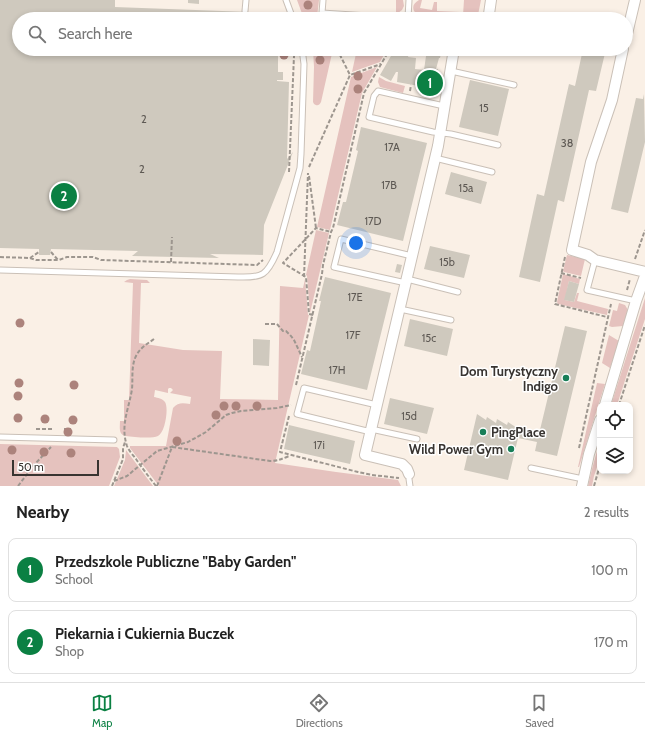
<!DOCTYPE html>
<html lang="en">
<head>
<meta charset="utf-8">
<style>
  body { margin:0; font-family:Cabin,sans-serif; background:#f6f6f6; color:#222 }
  .controls { position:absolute; right:12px; bottom:12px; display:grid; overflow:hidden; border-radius:8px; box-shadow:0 2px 6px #0003 }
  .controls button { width:36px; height:36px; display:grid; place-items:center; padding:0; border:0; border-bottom:1px solid #e0e0e0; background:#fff; color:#222; font:20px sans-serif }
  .scale { position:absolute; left:12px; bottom:10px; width:87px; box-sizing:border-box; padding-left:4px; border:2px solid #383431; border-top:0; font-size:11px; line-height:14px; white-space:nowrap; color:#383431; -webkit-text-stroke:3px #fff; paint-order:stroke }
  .you { position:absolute; left:356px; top:243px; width:14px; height:14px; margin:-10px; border:3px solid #fff; border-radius:50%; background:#1a73e8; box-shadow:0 0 0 6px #1a73e833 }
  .badge { display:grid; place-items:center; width:26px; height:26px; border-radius:50%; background:#0b8043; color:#fff; font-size:13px; font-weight:700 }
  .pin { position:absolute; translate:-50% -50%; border:2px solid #fff; box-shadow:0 1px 4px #0006 }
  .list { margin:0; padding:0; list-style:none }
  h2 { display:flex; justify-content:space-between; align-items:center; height:52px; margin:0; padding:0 16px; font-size:17px }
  h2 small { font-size:13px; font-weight:400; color:#767676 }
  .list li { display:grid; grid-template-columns:26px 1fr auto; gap:12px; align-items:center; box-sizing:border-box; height:64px; margin:0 8px 8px; padding:0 8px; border:1px solid #e0e0e0; border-radius:8px }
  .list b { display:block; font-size:15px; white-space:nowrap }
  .list p { margin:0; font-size:13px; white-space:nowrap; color:#767676 }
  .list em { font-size:13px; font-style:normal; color:#767676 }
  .icon { flex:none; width:22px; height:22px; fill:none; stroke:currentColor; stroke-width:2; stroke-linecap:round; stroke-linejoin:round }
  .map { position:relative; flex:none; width:645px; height:486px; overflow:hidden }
  .search { position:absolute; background:#fff; box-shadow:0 2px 6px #0003; left:12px; right:12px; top:12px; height:44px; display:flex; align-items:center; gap:10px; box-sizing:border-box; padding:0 14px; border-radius:22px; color:#767676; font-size:15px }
  .sheet { height:196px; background:#fff }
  nav { display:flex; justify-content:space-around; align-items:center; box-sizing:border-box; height:56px; border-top:1px solid #e0e0e0; background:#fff; font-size:11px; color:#767676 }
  nav a { display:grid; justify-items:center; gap:2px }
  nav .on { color:#0b8043 }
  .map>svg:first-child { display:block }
</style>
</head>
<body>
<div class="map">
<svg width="645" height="486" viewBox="0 0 645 486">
  <rect width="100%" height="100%" fill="#faf0e6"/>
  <path fill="#e5c2be" d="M297,0H319L317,17L349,19H304Z
    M396,0H403L404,6L402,10L398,13H396Z
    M419,0H422L420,8L432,10L434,2H437V11L460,12V14L444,13L442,17L418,15L414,11C412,6 414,3 419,0Z
    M464,0H481L478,15H463Z
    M313,49H333L321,102C319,106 317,106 314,104L313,102L314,67Z
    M357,49H387L380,62L352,72Z
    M377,67L362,93L330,230L317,227L351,77Z
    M379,77L386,81L405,86L403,93L380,87L378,82Z
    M316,230L329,233L310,313L307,276L306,275Z
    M567,255L585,259L581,276L564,272L563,271Z
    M563,274L580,279L579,284L569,281L565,300L574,302L577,293H579L577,301L608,309L607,315L558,304L557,302Z
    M130,279L147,280L150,283H141L139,343L183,350L222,351L220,399L278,400L280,286L303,288L305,279L308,315H309L275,463L336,472L398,480L401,486H159L130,448V446H166L173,408C178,402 183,403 190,404L191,397L170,393L173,390L171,388H169L168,389V393L155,390L154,397C158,398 162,398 165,402C169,408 165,433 158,436C152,439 133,437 126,436C118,435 120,427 120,421H124V400H129L133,283L124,282L127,280Z
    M645,298V319L617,405H611Z
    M619,303L625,305L628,310L623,326L612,327L609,326L613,310L617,311Z
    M609,335L619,341L610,368L602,363Z
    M597,383L605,384L579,467H578Z
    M600,440V458L594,476L592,486H588L592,469Z
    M0,444L117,447L119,449L120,457L109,486H0Z
    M126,450L153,486H114L125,460Z"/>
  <path fill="#cfc9be" d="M0,0H115V7L280,13L279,19H19V49H278V72H283V80H277V81L289,82L287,159L293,152L264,225L263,255L210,254L219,258L132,256L138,251L51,249L50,255H39V249L0,248Z
    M188,0H199V4L188,3Z
    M395,49H410L408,57L416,58L415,69L424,70L427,49H442L440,58H439L436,69H438L435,89L397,82L398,72H396L391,81L380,75Z
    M583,49H606L596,91L589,90L564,202L558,200L540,282L519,277L537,194L544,196L569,84L575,86Z
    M470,80L509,89L498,136L459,127Z
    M644,94L645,142L628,213L611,209L636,98L643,99Z
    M361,127L427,143L403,241L337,225L343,202H346L358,151L356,150Z
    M451,172L487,182L481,204L445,194Z
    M430,246L470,255L464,278L424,269Z
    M397,264L402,265L400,273L395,272Z
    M325,277L391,293L367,390L301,374L307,350L310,351L321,301H319Z
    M569,281L579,284L574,302L564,300Z
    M410,319L453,329L447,356L404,346Z
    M565,326L587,331L557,456L535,451L537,442L518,438L508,480L464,470L477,414L486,420L487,417L496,423L497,419L507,425L508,422L520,430L539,434Z
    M253,339L270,340L269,366L253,365Z
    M390,398L434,408L427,434L384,424Z
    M289,425L355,441L350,464L284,449Z"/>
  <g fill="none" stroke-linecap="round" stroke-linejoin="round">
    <defs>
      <path id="lane" d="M286,0L293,19
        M323,0L322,13L415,19
        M245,11L246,0
        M408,18L409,0
        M451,71L514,85
        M444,106L378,91L374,96L369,117L433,132L451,134L498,145
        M435,158L492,172
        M595,260L587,290L636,301
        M0,270L238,277C263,278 267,275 277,252L300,168L301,154L304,64L302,49
        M407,279L458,292
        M406,283L334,267L341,239L412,256
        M400,309L451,320
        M371,429L417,439
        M371,432L297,414L304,388L377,405
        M0,437L114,440
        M531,468L583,479
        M409,479L410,486"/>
      <path id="street" d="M487,19L489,14L491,0
        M626,38L635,0
        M623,49L612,100L591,162L572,250L588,255L595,260L645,272
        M605,405L636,301L645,276
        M409,474L407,469L402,464L365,455L438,146L454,49
        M582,486L589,454L600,420"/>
    </defs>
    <use href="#lane" stroke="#cac0b7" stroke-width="7"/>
    <use href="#street" stroke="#cac0b7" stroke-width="12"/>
    <path stroke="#9d968f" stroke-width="2" stroke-dasharray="4 2" stroke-linecap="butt" d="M444,19L445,15L476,17
      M337,49L350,75
      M410,91L411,85
      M309,167L350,75L381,64
      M289,172L294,56
      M309,176L316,228
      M51,252L58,260
      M0,257L30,258L36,260H59L67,257H93L101,260L257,265L263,260
      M565,257L555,304L607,317
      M30,258L39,252
      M635,259L645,230
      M171,262L172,237
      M561,273L581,278
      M304,277L308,173
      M627,290L630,279
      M313,315L309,314L306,277L283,263L316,228L331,232
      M265,324H277L283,331H286L291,336L294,340L302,357
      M154,339C147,344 140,348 136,356C131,366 133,378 132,389C129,409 120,425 127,446C129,451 133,455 136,459C142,468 149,477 156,486
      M296,385L322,274L323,265L331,232L333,228L364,93L390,49
      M619,405L645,325
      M289,416L280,452L358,472L372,475L399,478
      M36,429H53
      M64,429H71
      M579,448L611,304
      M114,481L127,476L157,451L188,442L206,432L226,415L232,413L241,411L277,408L291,405
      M18,486L34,465L51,447
      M112,486L123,459V448L125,442
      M157,486L172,447L270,461C277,461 282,459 289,456
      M594,486L600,465"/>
    <use href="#lane" stroke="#fff" stroke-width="5"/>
    <use href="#street" stroke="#fff" stroke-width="10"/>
  </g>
  <g fill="#ac837c">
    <circle cx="308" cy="5" r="4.5"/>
    <circle cx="284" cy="55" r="4.5"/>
    <circle cx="320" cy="60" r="4.5"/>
    <circle cx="358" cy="76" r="4.5"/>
    <circle cx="358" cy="89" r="4.5"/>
    <circle cx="20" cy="323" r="4.5"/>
    <circle cx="19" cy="383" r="4.5"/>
    <circle cx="74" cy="385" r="4.5"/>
    <circle cx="18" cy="396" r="4.5"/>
    <circle cx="224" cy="406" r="4.5"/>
    <circle cx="236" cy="406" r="4.5"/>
    <circle cx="257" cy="406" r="4.5"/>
    <circle cx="216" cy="415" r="4.5"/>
    <circle cx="18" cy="418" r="4.5"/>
    <circle cx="45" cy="419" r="4.5"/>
    <circle cx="73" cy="420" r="4.5"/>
    <circle cx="68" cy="432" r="4.5"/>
    <circle cx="177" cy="441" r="4.5"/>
    <circle cx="12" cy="450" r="4.5"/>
    <circle cx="44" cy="452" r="4.5"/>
    <circle cx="71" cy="453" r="4.5"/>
  </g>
  <g fill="#187e58" stroke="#fff" stroke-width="1.5">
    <circle cx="566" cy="378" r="4"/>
    <circle cx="483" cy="432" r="4"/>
    <circle cx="511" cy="449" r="4"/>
  </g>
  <g text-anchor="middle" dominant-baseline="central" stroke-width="3" stroke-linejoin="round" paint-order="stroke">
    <g font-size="11" fill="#5e5954">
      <text x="484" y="108">15</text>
      <text x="144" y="119">2</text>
      <text x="567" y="143">38</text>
      <text x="392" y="147">17A</text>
      <text x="142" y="169">2</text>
      <text x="389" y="185">17B</text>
      <text x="466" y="188">15a</text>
      <text x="373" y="221">17D</text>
      <text x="447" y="262">15b</text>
      <text x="355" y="297">17E</text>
      <text x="353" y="335">17F</text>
      <text x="429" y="338">15c</text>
      <text x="337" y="370">17H</text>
      <text x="409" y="416">15d</text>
      <text x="319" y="445">17i</text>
    </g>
    <g font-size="13" font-weight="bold" fill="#383431" stroke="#fff" text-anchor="end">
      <text x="558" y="371">Dom Turystyczny<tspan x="558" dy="15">Indigo</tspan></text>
      <text x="491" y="432" text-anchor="start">PingPlace</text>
      <text x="503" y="449">Wild Power Gym</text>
    </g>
  </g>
</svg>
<div class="controls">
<button><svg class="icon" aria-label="locate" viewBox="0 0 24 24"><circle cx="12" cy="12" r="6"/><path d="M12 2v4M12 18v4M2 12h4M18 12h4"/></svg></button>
<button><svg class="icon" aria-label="layers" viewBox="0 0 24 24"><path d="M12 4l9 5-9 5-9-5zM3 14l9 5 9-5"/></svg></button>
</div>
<div class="scale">50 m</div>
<div class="you"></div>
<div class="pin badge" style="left:430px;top:83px">1</div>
<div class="pin badge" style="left:64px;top:196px">2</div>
<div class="search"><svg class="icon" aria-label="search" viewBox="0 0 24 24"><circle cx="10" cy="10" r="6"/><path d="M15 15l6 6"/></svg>Search here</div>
</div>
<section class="sheet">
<h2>Nearby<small>2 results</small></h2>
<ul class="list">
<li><span class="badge">1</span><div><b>Przedszkole Publiczne &quot;Baby Garden&quot;</b><p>School</p></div><em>100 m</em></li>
<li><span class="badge">2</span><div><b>Piekarnia i Cukiernia Buczek</b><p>Shop</p></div><em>170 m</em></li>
</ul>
</section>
<nav>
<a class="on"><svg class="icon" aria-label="map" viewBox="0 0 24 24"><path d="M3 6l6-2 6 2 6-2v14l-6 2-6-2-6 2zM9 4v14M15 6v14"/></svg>Map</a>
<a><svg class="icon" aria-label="directions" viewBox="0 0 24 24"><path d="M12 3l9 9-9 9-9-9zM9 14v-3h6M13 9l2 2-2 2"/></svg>Directions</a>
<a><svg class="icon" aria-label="saved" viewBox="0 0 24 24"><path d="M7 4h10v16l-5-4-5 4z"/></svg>Saved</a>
</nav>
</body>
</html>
